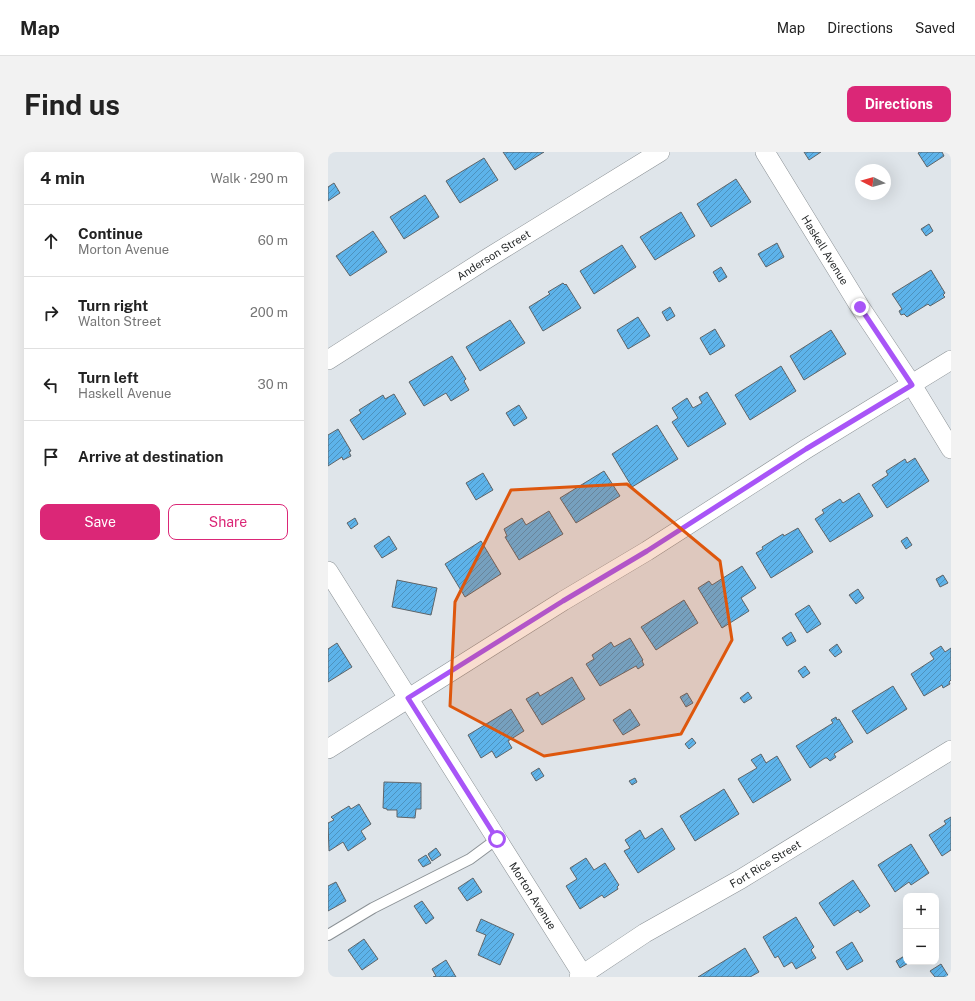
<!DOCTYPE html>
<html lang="en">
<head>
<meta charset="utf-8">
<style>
  body { margin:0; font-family:"Public Sans",sans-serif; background:#f2f2f2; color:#222 }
  .controls { position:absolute; right:12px; bottom:12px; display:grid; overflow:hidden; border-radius:8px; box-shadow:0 4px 16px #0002 }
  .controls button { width:36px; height:36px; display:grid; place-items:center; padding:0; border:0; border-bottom:1px solid #e0e0e0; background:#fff; color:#222; font:20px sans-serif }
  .compass { position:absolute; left:527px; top:12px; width:36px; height:36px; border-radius:50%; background:#fff; box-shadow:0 4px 16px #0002; rotate:276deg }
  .stop { position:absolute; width:12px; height:12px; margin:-9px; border:3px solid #a855f7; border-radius:50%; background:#fff }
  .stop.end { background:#a855f7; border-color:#fff; box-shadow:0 1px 4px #0008 }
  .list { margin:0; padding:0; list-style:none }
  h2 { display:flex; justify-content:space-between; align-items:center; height:52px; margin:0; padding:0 16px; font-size:17px }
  h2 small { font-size:13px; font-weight:400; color:#767676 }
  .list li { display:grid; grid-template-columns:26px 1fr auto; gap:12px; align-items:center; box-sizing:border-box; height:72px; padding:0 16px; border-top:1px solid #e0e0e0 }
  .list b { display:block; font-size:15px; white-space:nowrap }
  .list p { margin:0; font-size:13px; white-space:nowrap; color:#767676 }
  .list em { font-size:13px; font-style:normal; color:#767676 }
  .actions { display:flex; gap:8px; padding:12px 16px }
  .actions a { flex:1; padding:9px 0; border:1px solid #db2777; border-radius:8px; text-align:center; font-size:14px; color:#db2777 }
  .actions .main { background:#db2777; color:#fff }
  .icon { flex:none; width:22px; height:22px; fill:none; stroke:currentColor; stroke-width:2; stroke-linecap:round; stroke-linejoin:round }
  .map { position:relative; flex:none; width:623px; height:825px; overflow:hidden; border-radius:8px }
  header { display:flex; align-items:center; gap:24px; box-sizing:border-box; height:56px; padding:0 20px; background:#fff; border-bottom:1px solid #e0e0e0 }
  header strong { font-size:19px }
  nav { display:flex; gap:22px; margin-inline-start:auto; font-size:14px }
  .intro { display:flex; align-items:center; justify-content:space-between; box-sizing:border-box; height:96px; padding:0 24px }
  h1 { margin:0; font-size:28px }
  .button { padding:10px 18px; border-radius:8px; background:#db2777; color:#fff; font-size:14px; font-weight:700 }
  main { display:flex; gap:24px; padding:0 24px }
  aside { flex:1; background:#fff; border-radius:8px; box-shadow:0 4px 16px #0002 }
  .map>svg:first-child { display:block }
</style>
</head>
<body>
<header>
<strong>Map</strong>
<nav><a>Map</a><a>Directions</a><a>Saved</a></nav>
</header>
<div class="intro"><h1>Find us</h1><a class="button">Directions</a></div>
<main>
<aside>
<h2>4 min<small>Walk · 290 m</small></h2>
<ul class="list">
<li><svg class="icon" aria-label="ahead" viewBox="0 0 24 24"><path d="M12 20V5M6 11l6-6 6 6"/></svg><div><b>Continue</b><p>Morton Avenue</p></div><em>60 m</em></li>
<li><svg class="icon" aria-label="right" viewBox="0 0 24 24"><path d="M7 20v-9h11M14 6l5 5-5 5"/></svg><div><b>Turn right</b><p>Walton Street</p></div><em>200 m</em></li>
<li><svg class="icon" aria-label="left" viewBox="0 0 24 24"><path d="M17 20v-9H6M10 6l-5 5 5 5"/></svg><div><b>Turn left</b><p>Haskell Avenue</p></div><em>30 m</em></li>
<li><svg class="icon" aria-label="arrive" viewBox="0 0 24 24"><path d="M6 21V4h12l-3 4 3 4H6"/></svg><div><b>Arrive at destination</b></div></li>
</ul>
<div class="actions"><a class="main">Save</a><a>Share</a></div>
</aside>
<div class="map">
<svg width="623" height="825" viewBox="0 0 623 825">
  <defs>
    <pattern id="building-hatch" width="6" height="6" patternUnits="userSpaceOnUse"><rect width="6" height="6" fill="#5db3ea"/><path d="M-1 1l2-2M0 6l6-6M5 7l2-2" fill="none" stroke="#4d92be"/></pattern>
  </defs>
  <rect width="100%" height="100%" fill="#dfe5ea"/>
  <path fill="url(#building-hatch)" stroke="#5e6468" d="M175,0H216L187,18Z
    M476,0H493L481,8Z
    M592,0H614L616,4L599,15L590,1Z
    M156,6L170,28L132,51L118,29Z
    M408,27L423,50L383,75L369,52Z
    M6,31L12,41L0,49V35Z
    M542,42H551L552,43L545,47Z
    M97,43L111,65L76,87L62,65Z
    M353,60L367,84L327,108L312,85Z
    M601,72L605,79L598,84L593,77Z
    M45,79L59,100L22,124L8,104Z
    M449,91L456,105L438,115L430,102Z
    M294,93L308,115L266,142L252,119Z
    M393,115L399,125L391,130L385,120Z
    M603,118L617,141L615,143L617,145L602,154L600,152L579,165L576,162L573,163L571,159L574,157L564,142Z
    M235,131L237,133L238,132L253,156L215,179L201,155L222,142L220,140Z
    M342,155L347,164L339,169L334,160Z
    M310,165L322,184L300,197L289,178Z
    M182,168L197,191L152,219L138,195Z
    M387,177L397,194L382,203L372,186Z
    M503,178L518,202L476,228L462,204Z
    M124,204L138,227L136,229L141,238L123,249L118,241L96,254L81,230Z
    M453,214L468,239L422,268L407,243Z
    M379,240L398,272L360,295L344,270L350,266L344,256L359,246L365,256L374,251L371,245Z
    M66,242L78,262L35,288L22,268L33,261L31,258L55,243L57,247Z
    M191,253L199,266L186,274L178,261Z
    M329,273L350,307L304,335L284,302Z
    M10,277L23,299L21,300L23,304L15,308L14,305L0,314V283Z
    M587,306L601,329L559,356L544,333L560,323L558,319L577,307L579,311Z
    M276,319L292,344L248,371L232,346Z
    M155,321L165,338L148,348L138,331Z
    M531,341L545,364L502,390L487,367L496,361L494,358L512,347L515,351Z
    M221,359L235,382L191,408L177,385L179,384L176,377L194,366L198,373Z
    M27,366L30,372L23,377L19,371Z
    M470,376L485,400L443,426L428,401L435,397L434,395L455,382L456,384Z
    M61,384L69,397L54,406L46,394Z
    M579,385L584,393L578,397L573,389Z
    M153,389L173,422L137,445L117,412Z
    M414,414L428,436L413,446L421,459L394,476L370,436L381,429L384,433Z
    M615,423L620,431L612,435L608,427Z
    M69,428L109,436L103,463L64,455Z
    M530,437L536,446L528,452L521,443Z
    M356,448L370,471L328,498L313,475Z
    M481,453L493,472L479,481L467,462Z
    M463,480L468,489L459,494L454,486Z
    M302,486L315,508L314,509L316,513L310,517L308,514L272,534L258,512L266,507L264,503L283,490L286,495Z
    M9,491L24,515L0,530V497Z
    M509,492L514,500L507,505L501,498Z
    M613,494L617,500L623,496V528L621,530L622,532L615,536L614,533L596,544L583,522L606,507L602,501Z
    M477,514L482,521L475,526L470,519Z
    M244,525L257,547L214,573L198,547L210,540L212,544Z
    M565,534L579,557L539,582L524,559Z
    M420,540L424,546L416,551L412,546Z
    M359,541L365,551L358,555L352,545Z
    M183,557L196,579L180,589L184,596L168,606L164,599L153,606L140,583Z
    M302,557L312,573L295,583L285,568Z
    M508,565L509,568L511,567L525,590L506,602L508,605L502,609L499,606H497L482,616L468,594L505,571L503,568Z
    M364,586L368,591L361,597L357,592Z
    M433,602L438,611L449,604L463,628L425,651L410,627L429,616L423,608Z
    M211,616L216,624L208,629L203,621Z
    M307,626L309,630L304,633L301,629Z
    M56,630L93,631V657H88L87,666L69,665V658H59V657L55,656Z
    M396,637L411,662L367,689L352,664Z
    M31,652L43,672L33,679L38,687L20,699L15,690L1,699L0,671L6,668L3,665L21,654L23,657Z
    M623,665V698L614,704L601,683L618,672L616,669Z
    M334,676L347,697L310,721L296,699L302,696L297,688L312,678L317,687Z
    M583,692L601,721L583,733L581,730L567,740L550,713Z
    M108,696L113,703L104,709L100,702Z
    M98,703L103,711L95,715L90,708Z
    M258,706L266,718L277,711L291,733L289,735L290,737L276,746L274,743L252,757L238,734L249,727L242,716Z
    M145,726L154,740L139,749L130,736Z
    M525,728L542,754L532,761L530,758L506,774L491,751Z
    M8,730L18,749L0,759V734Z
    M94,749L106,766L98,772L86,754Z
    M468,765L486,795L483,798L488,806L468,817L464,810L456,815L450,804L447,806L435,785Z
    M153,767L186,782L172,813L150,803L158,783L148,779Z
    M36,787L50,807L34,818L20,798Z
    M524,790L535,809L519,818L508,800Z
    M417,796L431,820L422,825H370Z
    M578,803V810H582L572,816L568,809Z
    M118,808L128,825H105L108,824L104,817Z
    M613,812L621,825H607L602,819Z"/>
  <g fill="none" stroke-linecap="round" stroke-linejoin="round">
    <defs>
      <path id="lane" d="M0,783L45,756L142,707L169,687"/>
      <g id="street">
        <path id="s1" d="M437,0L532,155L584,233L623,297"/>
        <path id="s2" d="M0,208L160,106L332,0"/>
        <path id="s3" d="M0,419L256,825"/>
        <path d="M0,597L235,449L319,399L478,297L623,208"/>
        <path id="s4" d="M251,825L317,781L413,727L623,598"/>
      </g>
    </defs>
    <use href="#lane" stroke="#8c9296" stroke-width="12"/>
    <use href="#street" stroke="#8c9296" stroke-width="20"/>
    <use href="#lane" stroke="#fff" stroke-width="10"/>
    <use href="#street" stroke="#fff" stroke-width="19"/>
  </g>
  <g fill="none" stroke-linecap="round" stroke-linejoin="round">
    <path stroke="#a855f7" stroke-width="5" d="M169,687L80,546L235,449L319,399L478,297L584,233L532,155"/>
  </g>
  <path fill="#de570d" fill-opacity="0.2" stroke="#de570d" stroke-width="3" stroke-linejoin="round" d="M299,332L392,409L404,488L353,582L216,604L122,554L127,450L183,338Z"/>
  <g text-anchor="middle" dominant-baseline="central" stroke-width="3.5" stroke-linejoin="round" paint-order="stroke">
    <g font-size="11" fill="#252829" stroke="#fff">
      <text stroke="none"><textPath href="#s1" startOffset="115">Haskell Avenue</textPath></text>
      <text stroke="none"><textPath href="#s2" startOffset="196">Anderson Street</textPath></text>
      <text stroke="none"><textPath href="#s4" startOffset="218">Fort Rice Street</textPath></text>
      <text stroke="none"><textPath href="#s3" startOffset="384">Morton Avenue</textPath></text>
    </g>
  </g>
</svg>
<div class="controls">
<button>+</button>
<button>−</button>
</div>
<svg class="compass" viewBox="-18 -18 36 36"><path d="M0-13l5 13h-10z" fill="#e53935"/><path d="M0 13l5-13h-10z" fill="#767676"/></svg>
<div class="stop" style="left:169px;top:687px"></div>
<div class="stop end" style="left:532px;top:155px"></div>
</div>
</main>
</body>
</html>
